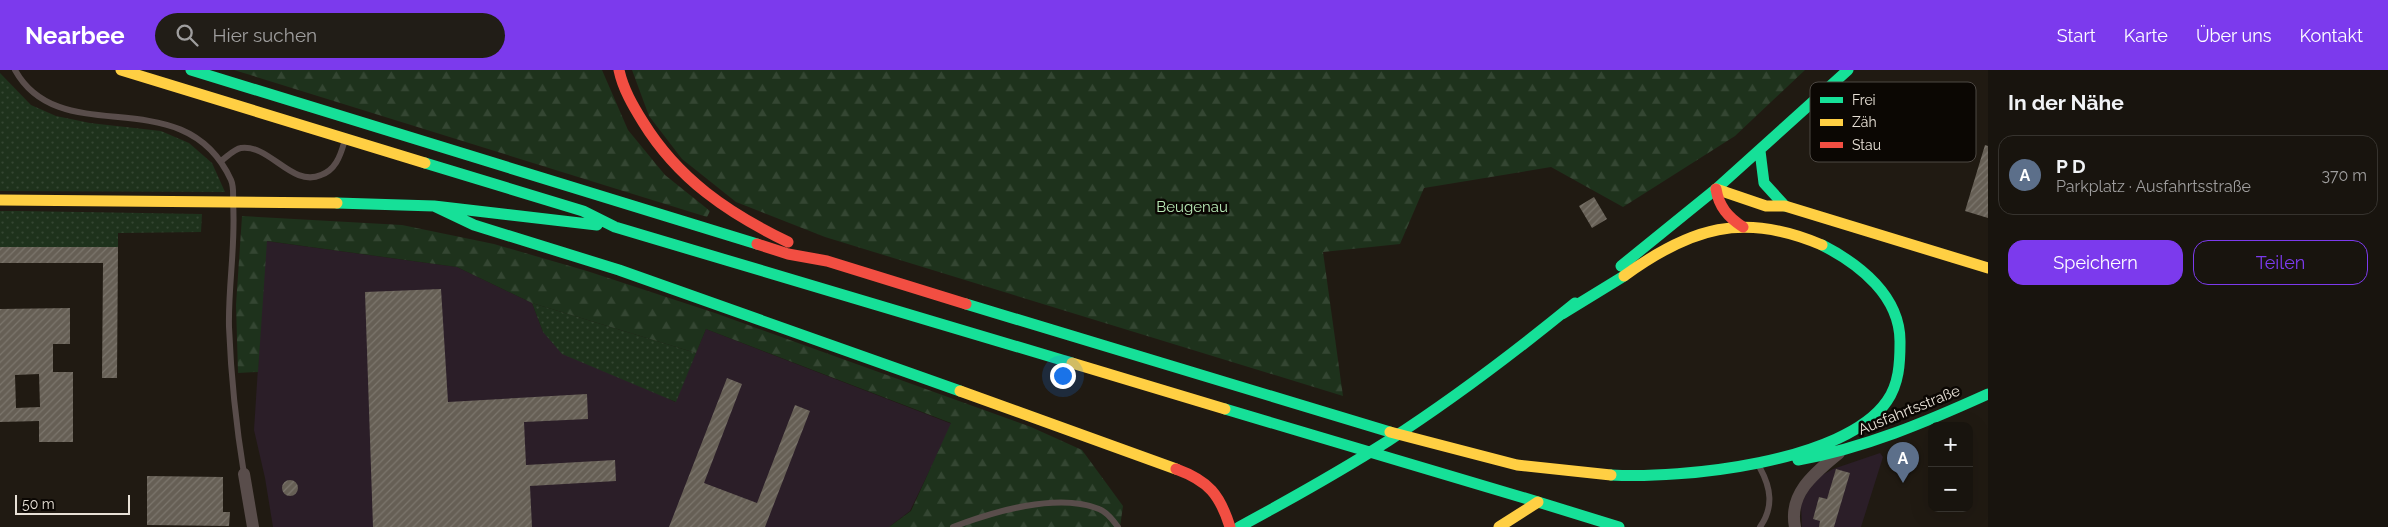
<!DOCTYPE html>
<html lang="de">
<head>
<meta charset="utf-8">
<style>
  body { margin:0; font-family:Raleway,sans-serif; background:#211d17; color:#f1f3f6 }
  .controls { position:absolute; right:15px; bottom:15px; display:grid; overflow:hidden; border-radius:10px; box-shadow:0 5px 20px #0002 }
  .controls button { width:45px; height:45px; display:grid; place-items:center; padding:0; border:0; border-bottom:1px solid #36332e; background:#18140e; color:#f1f3f6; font:25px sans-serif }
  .scale { position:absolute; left:15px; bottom:12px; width:115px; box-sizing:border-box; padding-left:5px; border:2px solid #e8e1d7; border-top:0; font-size:14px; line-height:18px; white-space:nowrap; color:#e8e1d7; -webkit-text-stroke:4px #0b0703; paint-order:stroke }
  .you { position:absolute; left:1062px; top:305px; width:18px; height:18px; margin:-12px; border:4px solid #fff; border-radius:50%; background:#1a73e8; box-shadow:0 0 0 8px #1a73e833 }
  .badge { display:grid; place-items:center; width:32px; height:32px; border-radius:50%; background:#7c3aed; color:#fff; font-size:16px; font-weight:700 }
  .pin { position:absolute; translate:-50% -41px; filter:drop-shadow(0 1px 2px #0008) }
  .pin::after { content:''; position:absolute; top:26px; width:18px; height:15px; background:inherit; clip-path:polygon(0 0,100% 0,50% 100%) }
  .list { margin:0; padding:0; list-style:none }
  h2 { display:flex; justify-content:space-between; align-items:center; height:65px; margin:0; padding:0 20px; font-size:21px }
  h2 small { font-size:16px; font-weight:400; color:#9f9e9e }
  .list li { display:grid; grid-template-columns:32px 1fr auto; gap:15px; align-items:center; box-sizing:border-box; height:80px; margin:0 10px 10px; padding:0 10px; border:1px solid #36332e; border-radius:15px }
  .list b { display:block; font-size:19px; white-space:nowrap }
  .list p { margin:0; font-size:16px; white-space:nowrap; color:#9f9e9e }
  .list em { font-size:16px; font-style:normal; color:#9f9e9e }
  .actions { display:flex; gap:10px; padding:15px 20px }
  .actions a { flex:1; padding:11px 0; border:1px solid #7c3aed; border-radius:15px; text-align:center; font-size:18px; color:#7c3aed }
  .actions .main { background:#7c3aed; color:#fff }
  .icon { flex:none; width:28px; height:28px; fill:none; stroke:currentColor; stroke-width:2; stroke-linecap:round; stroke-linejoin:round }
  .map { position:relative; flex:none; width:1988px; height:457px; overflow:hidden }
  header { display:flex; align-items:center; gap:30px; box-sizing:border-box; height:70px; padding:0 25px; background:#7c3aed; color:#fff }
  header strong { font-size:24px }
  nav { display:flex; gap:28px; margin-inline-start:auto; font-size:18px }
  .search { width:350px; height:45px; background:#211d17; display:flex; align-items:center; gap:12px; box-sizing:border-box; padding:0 18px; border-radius:28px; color:#9f9e9e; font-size:19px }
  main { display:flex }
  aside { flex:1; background:#18140e }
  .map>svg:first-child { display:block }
</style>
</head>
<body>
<header>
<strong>Nearbee</strong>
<div class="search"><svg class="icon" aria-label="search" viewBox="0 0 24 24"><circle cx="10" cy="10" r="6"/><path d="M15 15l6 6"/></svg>Hier suchen</div>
<nav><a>Start</a><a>Karte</a><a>Über uns</a><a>Kontakt</a></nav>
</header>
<main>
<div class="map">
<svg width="1988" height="457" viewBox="0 0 1988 457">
  <defs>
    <pattern id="grass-dots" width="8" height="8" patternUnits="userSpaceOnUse" patternTransform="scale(1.25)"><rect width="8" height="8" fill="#1e321c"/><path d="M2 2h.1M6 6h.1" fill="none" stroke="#344632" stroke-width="1.8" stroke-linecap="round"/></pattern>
    <pattern id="forest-firs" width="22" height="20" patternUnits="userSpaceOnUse" patternTransform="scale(1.25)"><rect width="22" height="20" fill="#1e321c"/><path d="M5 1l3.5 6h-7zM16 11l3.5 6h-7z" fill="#344632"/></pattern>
    <pattern id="building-hatch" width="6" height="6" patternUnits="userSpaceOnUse" patternTransform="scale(1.25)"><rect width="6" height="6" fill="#665f55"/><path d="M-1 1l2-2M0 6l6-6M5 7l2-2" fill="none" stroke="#7c766d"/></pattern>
  </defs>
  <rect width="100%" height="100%" fill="#201a12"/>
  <path fill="#2b1e28" d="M266,171L457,197L532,233L543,262L675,332L706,259L952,354L910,441L889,457H273L265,408L254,360Z
    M1880,383L1883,387L1861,457H1802L1801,434L1808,421L1819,407L1833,399Z"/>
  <path fill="url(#grass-dots)" d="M0,3L31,35L56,46L90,53L161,61L189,73L212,93L225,122L0,121Z
    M0,141H20L202,144L201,162L118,163V177H0Z
    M532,233L696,283L676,332L562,284L543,262Z"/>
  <path fill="url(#forest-firs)" d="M234,0H602L628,60L665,105L710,141L707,147Z
    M632,0H1805L1735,66L1623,137L1551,97L1424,118L1400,174L1323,182L1343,326L825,167L736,132L682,89L649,46Z
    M242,146L402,155L494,174L587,201L715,243L1031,357L1082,380L1123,436L1120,457H889L911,441L951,353L706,259L696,283L532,233L457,197L267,171L258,302L238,303L236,235Z"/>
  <path fill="url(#building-hatch)" fill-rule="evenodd" d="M1985,75L1988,76V148L1965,141Z
    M1594,127L1607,149L1592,158L1579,136Z
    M0,177H118L117,308H102L103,193H0Z
    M441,219L448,332L587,324L588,349L524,352L526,395L615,390L616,411L530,416L532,457H373L365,222Z
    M70,238V274H53V302H73V372H39V351L0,352V239ZM39,304L40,337L16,338L15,305Z
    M727,308L742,314L704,413L757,433L795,335L810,341L765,457H669Z
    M1836,399L1850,403L1834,457H1819L1820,451L1813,449L1819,427L1827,429Z
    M147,406L223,407V442H230L229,456L147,455Z
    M282 418a8 8 0 1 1 16 0a8 8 0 1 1-16 0Z"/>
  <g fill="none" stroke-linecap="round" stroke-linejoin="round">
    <path stroke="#594d4b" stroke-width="6" d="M15,0C61,83 184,7 231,110C234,117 233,125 233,132C236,174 228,215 229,257C231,306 236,355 244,404
      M221,91C227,87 234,79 241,78C270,74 292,118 321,105C335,100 340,87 344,73
      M1760,398C1771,418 1774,437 1760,457
      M953,457C992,442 1058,422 1099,439C1107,442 1113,450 1118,457"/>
    <path stroke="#594d4b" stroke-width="12" d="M244,404L253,457
      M1795,457C1788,423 1816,402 1839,383"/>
    <path stroke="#16e098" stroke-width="11" d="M191,0L757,174
      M1760,81L1764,113L1785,136
      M425,93L583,141L615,157L1072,293
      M337,133L434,136L597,155
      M434,136L474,155L619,200L960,321
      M1621,196L1716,119L1848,0
      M966,234L1390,362
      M1562,244L1624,206
      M1225,339L1538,432
      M1798,390C1865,378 1926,352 1988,324
      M1611,405C1681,409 1844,393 1887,331C1899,314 1900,293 1900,273C1901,226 1859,194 1822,175
      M1538,432L1619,457
      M1239,457C1289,430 1339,402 1388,371C1453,329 1515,282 1575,233"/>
    <path stroke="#ffcf43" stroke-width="11" d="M121,0L425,93
      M1716,119L1766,136H1785L1988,198
      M0,130L337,133
      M1624,206C1690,158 1743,141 1822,175
      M1072,293L1225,339
      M960,321L1176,399
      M1390,362L1517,395L1611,405
      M1499,457L1538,432"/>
    <path stroke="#f24e42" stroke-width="11" d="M619,0C623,19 633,36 643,52C678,109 728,143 788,172
      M1716,119C1719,137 1728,147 1743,157
      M757,174L788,184L827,191L966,234
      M1176,399C1209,411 1220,425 1230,457"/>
  </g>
  <g text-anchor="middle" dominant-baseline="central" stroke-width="5" stroke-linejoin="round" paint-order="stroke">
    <g font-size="15" fill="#b9eab7" stroke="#0b0703">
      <text x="1192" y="137">Beugenau</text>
    </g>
    <g font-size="15" fill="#e8e1d7" stroke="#0b0703">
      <text transform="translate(1909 340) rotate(-22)">Ausfahrtsstraße</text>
    </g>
  </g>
  <rect x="1810" y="12" width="166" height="80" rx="8" fill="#0b0703" stroke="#4d4843" stroke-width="1"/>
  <rect x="1820" y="27" width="23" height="6" fill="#16e098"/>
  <rect x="1820" y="49" width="23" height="7" fill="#ffcf43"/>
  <rect x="1820" y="72" width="23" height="6" fill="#f24e42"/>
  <g font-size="14" fill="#e8e1d7">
    <text x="1852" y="35">Frei</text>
    <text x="1852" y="57">Zäh</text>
    <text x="1852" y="80">Stau</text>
  </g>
</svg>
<div class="controls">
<button>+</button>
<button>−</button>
</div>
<div class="scale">50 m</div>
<div class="you"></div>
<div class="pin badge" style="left:1903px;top:413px;background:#5c6f8a">A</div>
</div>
<aside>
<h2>In der Nähe<small></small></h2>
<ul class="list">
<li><span class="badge" style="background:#5c6f8a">A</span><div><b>P D</b><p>Parkplatz · Ausfahrtsstraße</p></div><em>370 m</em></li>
</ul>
<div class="actions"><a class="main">Speichern</a><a>Teilen</a></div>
</aside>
</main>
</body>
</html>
